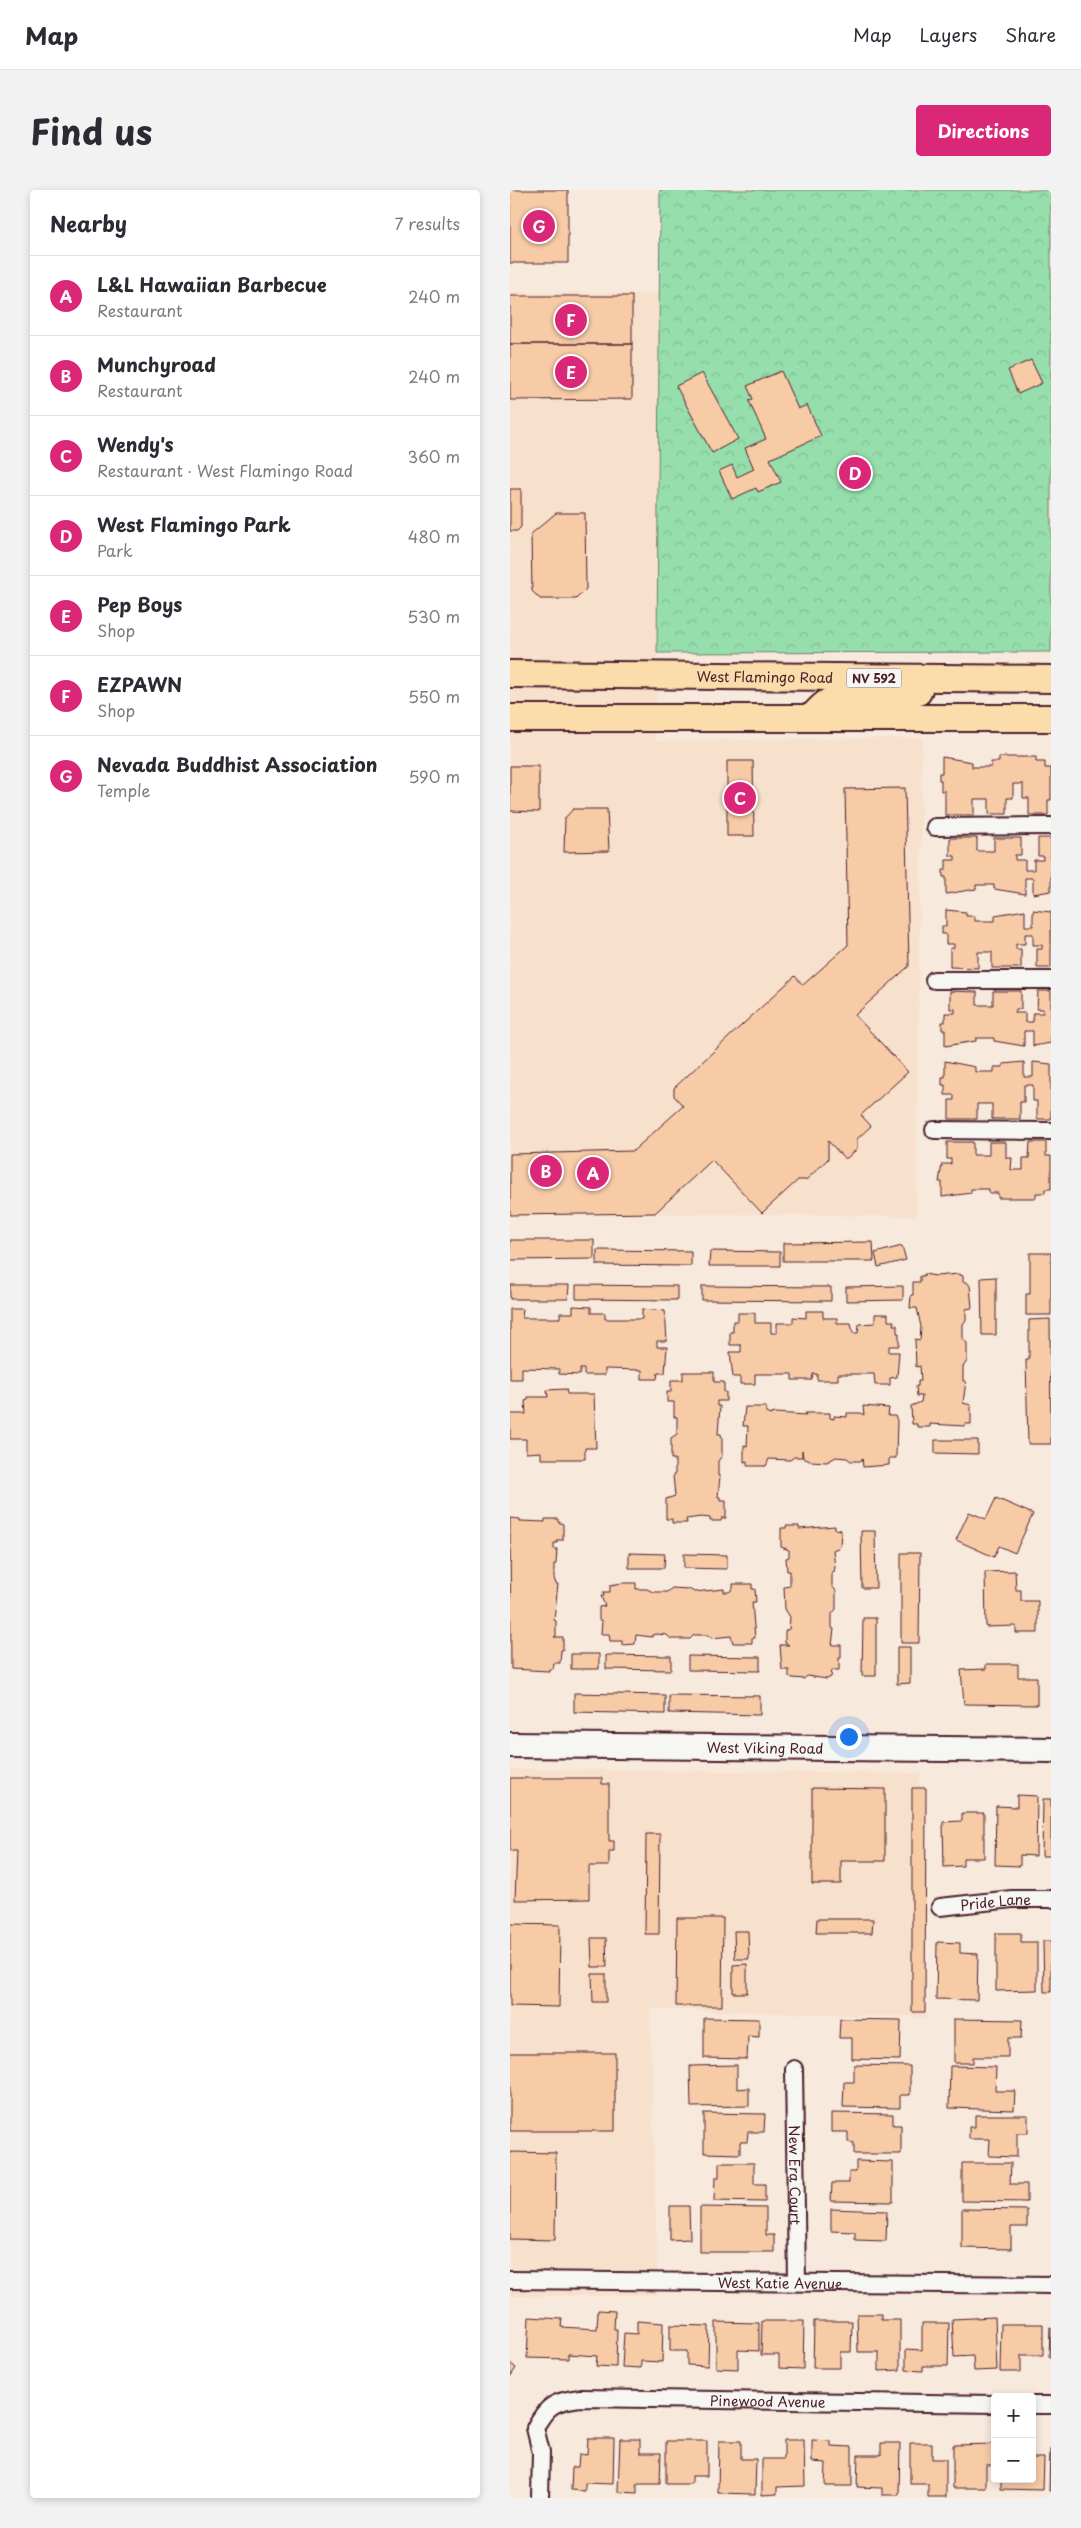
<!DOCTYPE html>
<html lang="en">
<head>
<meta charset="utf-8">
<style>
  body { margin:0; font-family:"Playpen Sans",sans-serif; background:#f2f2f3; color:#2b2b33 }
  .controls { position:absolute; right:15px; bottom:15px; display:grid; overflow:hidden; border-radius:5px; box-shadow:0 2px 8px #0003 }
  .controls button { width:45px; height:45px; display:grid; place-items:center; padding:0; border:0; border-bottom:1px solid #e1e1e2; background:#fff; color:#2b2b33; font:25px sans-serif }
  .you { position:absolute; left:338px; top:1546px; width:18px; height:18px; margin:-12px; border:4px solid #fff; border-radius:50%; background:#1a73e8; box-shadow:0 0 0 8px #1a73e833 }
  .badge { display:grid; place-items:center; width:32px; height:32px; border-radius:50%; background:#db2777; color:#fff; font-size:16px; font-weight:700 }
  .pin { position:absolute; translate:-50% -50%; border:2px solid #fff; box-shadow:0 1px 5px #0006 }
  .list { margin:0; padding:0; list-style:none }
  h2 { display:flex; justify-content:space-between; align-items:center; height:65px; margin:0; padding:0 20px; font-size:21px }
  h2 small { font-size:16px; font-weight:400; color:#7c7c81 }
  .list li { display:grid; grid-template-columns:32px 1fr auto; gap:15px; align-items:center; box-sizing:border-box; height:80px; padding:0 20px; border-top:1px solid #e1e1e2 }
  .list b { display:block; font-size:19px; white-space:nowrap }
  .list p { margin:0; font-size:16px; white-space:nowrap; color:#7c7c81 }
  .list em { font-size:16px; font-style:normal; color:#7c7c81 }
  .map { position:relative; flex:none; width:541px; height:2308px; overflow:hidden; border-radius:5px }
  header { display:flex; align-items:center; gap:30px; box-sizing:border-box; height:70px; padding:0 25px; background:#fff; border-bottom:1px solid #e1e1e2 }
  header strong { font-size:24px }
  nav { display:flex; gap:28px; margin-inline-start:auto; font-size:18px }
  .intro { display:flex; align-items:center; justify-content:space-between; box-sizing:border-box; height:120px; padding:0 30px }
  h1 { margin:0; font-size:35px }
  .button { padding:12px 22px; border-radius:5px; background:#db2777; color:#fff; font-size:18px; font-weight:700 }
  main { display:flex; gap:30px; padding:0 30px }
  aside { flex:1; background:#fff; border-radius:5px; box-shadow:0 2px 8px #0003 }
  .map>svg:first-child { display:block }
</style>
</head>
<body>
<header>
<strong>Map</strong>
<nav><a>Map</a><a>Layers</a><a>Share</a></nav>
</header>
<div class="intro"><h1>Find us</h1><a class="button">Directions</a></div>
<main>
<aside>
<h2>Nearby<small>7 results</small></h2>
<ul class="list">
<li><span class="badge">A</span><div><b>L&amp;L Hawaiian Barbecue</b><p>Restaurant</p></div><em>240 m</em></li>
<li><span class="badge">B</span><div><b>Munchyroad</b><p>Restaurant</p></div><em>240 m</em></li>
<li><span class="badge">C</span><div><b>Wendy's</b><p>Restaurant · West Flamingo Road</p></div><em>360 m</em></li>
<li><span class="badge">D</span><div><b>West Flamingo Park</b><p>Park</p></div><em>480 m</em></li>
<li><span class="badge">E</span><div><b>Pep Boys</b><p>Shop</p></div><em>530 m</em></li>
<li><span class="badge">F</span><div><b>EZPAWN</b><p>Shop</p></div><em>550 m</em></li>
<li><span class="badge">G</span><div><b>Nevada Buddhist Association</b><p>Temple</p></div><em>590 m</em></li>
</ul>
</aside>
<div class="map">
<svg width="541" height="2308" viewBox="0 0 541 2308">
  <defs>
    <pattern id="park-crowns" width="20" height="18" patternUnits="userSpaceOnUse" patternTransform="scale(1.25)"><rect width="20" height="18" fill="#96deac"/><path d="M2 6a3 3 0 1 1 6 0M12 15a3 3 0 1 1 6 0" fill="none" stroke="#83be94"/></pattern>
  </defs>
  <rect width="100%" height="100%" fill="#f7e9dc"/>
  <filter id="ink" filterUnits="userSpaceOnUse"><feTurbulence type="fractalNoise" baseFrequency=".02" numOctaves="2"/><feDisplacementMap in="SourceGraphic" scale="10" xChannelSelector="R" yChannelSelector="G"/><feConvolveMatrix kernelMatrix="1 2 1 2 8 2 1 2 1" color-interpolation-filters="sRGB"/></filter>
  <g filter="url(#ink)">
    <path fill="#f7e0cc" d="M0,102L149,104L146,551L412,548L406,1026L0,1022Z
      M0,1579L410,1583L416,1827L140,1819L148,2105L0,2106Z"/>
    <path fill="url(#park-crowns)" stroke="#707e6c" d="M150,0H541V462L147,463Z"/>
    <path fill="#f8cba7" stroke="#4a1f2b" d="M0,0H58V73H0Z
      M0,106H122V154H0Z
      M0,154H122V209L0,210Z
      M521,170L532,193L508,204L498,180Z
      M271,181L288,219L297,215L311,246L260,269L271,292L248,302L246,298L222,309L209,281L222,275L227,287L244,279L235,258L256,249L239,211L243,209L237,196Z
      M192,183L228,249L202,263L166,196Z
      M0,299H11V337L7,341H0Z
      M46,323H75L76,399L66,409H30L22,401L21,344Z
      M432,567L462,572V577H481V572H489V567H526V572H535V578H541V610H538V625H519V608H513V594H503V608H497V624H479V609H464V625H435V601H431V590H429V583H432Z
      M217,571H243L244,646H217Z
      M0,576H29V622L0,621Z
      M395,598L399,776L345,825L398,882L351,925L361,936L347,949V959L337,968H334L318,951V969L296,990H288L252,1023L202,970L145,1023L0,1025V964L123,961L173,916L164,906V898L285,786L293,795L338,755L335,599Z
      M63,619H97L99,661L54,662L55,628Z
      M440,648H467V661H484V648H511V665H505V670H515V680H524V670H533V666H528V648H541V701L523,704V688H515V704L484,699V695H466V699L436,704V687H433V680H436V670H445V666H440Z
      M436,720L456,722V726H465V731H485V725L515,720V736H523V720L541,722V778H527V759H532V755H523V744H515V754H506V759H511V778H482V762H468V778L440,777V758H444V754H436V744H432V736H436Z
      M440,801L467,802V815H483V801H511V819H506L505,823H515V832H523V823H533V819H527L528,801H541V853L523,856V841H514V856L484,851V848H466V851L435,856V840H432V832H435V823H445V819H440Z
      M435,871L465,877V882H484V877H493V874L514,872V887H523V872L541,874V929H527V911H523V895H514V912H510V929H482V914H467V929H439V910H444V905H435V895H432V887H435Z
      M437,952H463V965H479V952H496V968H502L501,980H513V968H519L520,952H536V966H541V999H535V1003H526V1008H488V1003H479V999H461V1003L432,1007V992H429L432,974H441V969H437Z
      M0,1050H84V1069L0,1070Z
      M363,1052L364,1071H273V1053Z
      M392,1056L396,1070L368,1077L365,1063Z
      M87,1060L181,1061V1076L87,1075Z
      M200,1061L270,1062V1076H199Z
      M520,1063H541V1125H516V1104H520Z
      M414,1084L426,1086L448,1084L453,1086V1092H457L460,1096L462,1118L456,1119V1130L453,1134V1149L457,1153V1171L453,1177V1191H456L453,1213L461,1215V1234H455V1236L420,1234V1237H407V1234H402L401,1216L411,1212L412,1206H407L406,1196H408V1191H411L410,1176L406,1177L405,1149L410,1150L411,1137L407,1118H400L401,1105H403V1092H410V1086H414Z
      M486,1087V1145H472L471,1088Z
      M0,1095H59L58,1109H0Z
      M66,1095L167,1096V1110L66,1109Z
      M192,1096L321,1097V1111L192,1110Z
      M393,1096V1110L336,1111V1097Z
      M63,1116L81,1117V1123H95V1129H132V1119L155,1121L157,1151H147V1157H157L155,1183H148L147,1189H132V1180L95,1179V1185H74V1179H70V1185L49,1184V1179L12,1178V1189H0V1119H13L12,1128H50V1123H63Z
      M296,1121H313V1128H327V1133H341L343,1143H348L349,1134L365,1133V1124H378V1131H384L383,1135H387V1143H389V1156H379V1162H389L387,1187L380,1188V1195H365L364,1184H328V1190H307V1184H303L302,1190H282V1184H245V1194H230V1187H223L220,1162H231V1155H220V1142H223V1131H228V1123H245V1133H261V1143H267V1133H283V1127L296,1128Z
      M540,1129L541,1254H518L516,1170H519V1130Z
      M173,1182H204V1192H214V1202H216V1211H207V1216H210L208,1244H211L212,1249V1266L208,1271V1286H210L208,1307H210V1310H216V1328H212L211,1331H200V1328L191,1327L176,1329L177,1333H162V1329H156V1309L165,1306L163,1285L165,1284V1269H161V1248L167,1244V1227H164V1212H157V1202H161V1190H173Z
      M56,1199L57,1204H84L86,1258H75V1269H31V1262L16,1263V1249H0V1224H16L15,1211L18,1210V1207H38L37,1200Z
      M353,1216L379,1218L378,1226H385L387,1230L386,1268H379V1275L353,1277L352,1268V1271H341L337,1268L326,1267L317,1272L300,1271L293,1268L292,1260V1267H284L280,1270L259,1269L256,1276H237V1271L234,1272V1255L237,1256L238,1236H233L235,1217H256V1222L259,1225L265,1223L296,1225L295,1223H320V1228L324,1229V1226L337,1227V1223H351L354,1225Z
      M425,1250H468V1264L425,1263Z
      M486,1308L523,1324L505,1363L489,1356L484,1367L446,1350L459,1322L476,1329Z
      M0,1328L10,1329V1331L35,1332V1329H48V1332L53,1334V1350H47V1353H44V1359H47L46,1374H44V1388L46,1394H48L44,1430L46,1431V1446L44,1447H53V1460H51L50,1473H44L43,1479H39V1481L1,1479Z
      M276,1336H289V1339L325,1336V1339L331,1340L330,1357L323,1360L325,1377L324,1382H322V1396L326,1401V1419L322,1424V1438L324,1439L322,1455H331V1468H329V1480H322L321,1487L317,1489L297,1486L294,1489L283,1488L279,1487V1480H272L270,1455H279L275,1453V1441L279,1439L280,1427L275,1419L274,1397L280,1396V1381H277L276,1368L279,1367V1360L271,1357V1338H276Z
      M351,1341H365L366,1398H352Z
      M119,1363L155,1364L154,1378H119Z
      M391,1363H410L409,1453H391Z
      M174,1364L217,1365V1379L174,1378Z
      M505,1381L506,1400H511V1411H528V1443H506V1436L476,1437L475,1382Z
      M112,1393H126V1399H137L143,1402H157L162,1398L179,1399L184,1402L214,1399V1402H219L223,1399V1394H242V1399H245L246,1412H242L245,1448H242V1453H223L221,1446L201,1448L198,1445H184L180,1449H161L157,1445L146,1444L142,1445V1447L126,1445L125,1454L112,1455V1451H100L99,1444H91L92,1431L89,1430V1417L95,1416L91,1406H94L93,1402H100V1395Z
      M353,1428H366V1486H352Z
      M387,1457H400V1493L387,1494Z
      M61,1464H89V1479H61Z
      M96,1465L161,1466V1480L96,1479Z
      M178,1466L250,1467V1481L178,1480Z
      M476,1474H508V1487H527V1515L454,1514L451,1480L476,1479Z
      M64,1503L155,1505V1524L64,1522Z
      M159,1505L250,1506V1525L159,1523Z
      M0,1588H92V1594H99V1651H104V1661H99V1676H79V1709L5,1710L7,1661H0Z
      M302,1598L375,1599V1671H331V1694H302Z
      M402,1598H416L415,1822H402Z
      M507,1605L527,1606L526,1666L510,1665V1676L485,1675L486,1616L507,1617Z
      M533,1609H541V1666H532Z
      M452,1623H474V1668H453V1676L434,1677L433,1632L452,1631Z
      M136,1644H150L149,1744H135Z
      M167,1728H213L212,1816H166Z
      M307,1729H363L362,1743H306Z
      M0,1734L50,1735L49,1817L0,1816Z
      M224,1741H238L239,1769H225Z
      M486,1743H511V1752H527V1800L486,1801Z
      M81,1748H96L97,1777H82Z
      M533,1751H541V1802H534Z
      M427,1752L450,1753V1763L468,1764L467,1810L426,1809Z
      M237,1774V1803H223V1775Z
      M82,1784H96V1812H83Z
      M194,1828L249,1829V1847L238,1846L237,1869L194,1868Z
      M330,1829L391,1830L390,1870L342,1869V1848H329Z
      M444,1829L512,1830L511,1848H498V1867H463V1873H444Z
      M0,1863H105V1941H0Z
      M227,1875V1899L239,1898V1916L181,1917L180,1876Z
      M344,1875L400,1876V1905H390V1918L333,1917L334,1892H344Z
      M440,1876L486,1877L485,1901H505L504,1920L439,1918Z
      M194,1923L255,1924L254,1942H238L237,1952H230V1964L194,1963Z
      M321,1923L383,1924V1935H391V1964H344V1953L338,1952V1942H321Z
      M465,1925H518V1943H507V1967L479,1966L480,1949H459V1937H465Z
      M0,1962L46,1963L45,2050L0,2049Z
      M346,1971L383,1972V2012L321,2011L322,1993H339V1982H346Z
      M209,1973H244V1994H255V2012L204,2011L205,1988H209Z
      M452,1973H501L500,1994H517V2012L452,2011Z
      M160,2016H179L180,2049L160,2050Z
      M190,2017L256,2018V2045H264V2062H190Z
      M321,2019L377,2021L376,2051L345,2050V2042L321,2041Z
      M452,2019L517,2020V2037H501V2059L452,2058Z
      M88,2120L105,2121L104,2139H107L106,2177L86,2176L87,2166L58,2164V2169L17,2168L19,2127L52,2129L51,2137L87,2139Z
      M347,2124H371V2130H390V2180L369,2181V2162H348Z
      M485,2127L487,2180L464,2181L463,2166L444,2167L442,2129Z
      M127,2131L153,2133L152,2172L131,2171V2178L112,2177L114,2143L127,2144Z
      M252,2131H294L293,2179L269,2178V2165H251Z
      M304,2131H342L341,2162H330V2178H303Z
      M206,2132L249,2133V2161L228,2160V2179L206,2178Z
      M412,2133H439L438,2176H413V2181L396,2180V2159L412,2160Z
      M491,2134H533V2165H511V2182H490Z
      M160,2135L199,2136L198,2176L177,2175V2161H160Z
      M540,2137H541V2167H539Z
      M0,2173L6,2178L0,2187Z
      M78,2248H104L103,2294L75,2293V2301L61,2300L62,2277H68L69,2264L77,2265Z
      M110,2249H130V2263H151L150,2294H127V2303L108,2302Z
      M274,2250H294L295,2296L267,2297V2304L252,2305V2269H274Z
      M302,2250L321,2251V2256L342,2257V2296H315L316,2273L302,2272Z
      M156,2251H197V2286H182V2294H156Z
      M209,2251H231V2269H246L245,2304L208,2303Z
      M371,2253H390L389,2305H372V2298L347,2297L348,2265H371Z
      M400,2253H422V2269H436V2307H418V2294H400Z
      M485,2254V2275H476V2298H443V2255Z
      M540,2259H541V2301H539Z
      M522,2268H534L533,2300L491,2299V2289H522Z"/>
    <g fill="none" stroke-linecap="round" stroke-linejoin="round">
      <defs>
        <g id="street">
          <path d="M425,637L541,636"/>
          <path d="M424,790H541"/>
          <path d="M424,940L541,941"/>
          <path id="s1" d="M430,1717L502,1709H541"/>
          <path id="s2" d="M284,1879L287,2092"/>
          <path id="s3" d="M0,2090L541,2095"/>
          <path d="M522,2215H541"/>
          <path id="s4" d="M30,2308L31,2262L25,2238C37,2215 45,2211 70,2208L485,2214"/>
        </g>
        <g id="secondary">
          <path id="s5" d="M0,1555L541,1560"/>
        </g>
        <g id="primary">
          <path id="s6" d="M0,484L541,489"/>
          <path d="M303,526C313,515 318,510 333,507L397,506L408,502L410,496"/>
          <path d="M0,528H541"/>
        </g>
      </defs>
      <use href="#street" stroke="#4a1f2b" stroke-width="20"/>
      <use href="#secondary" stroke="#4a1f2b" stroke-width="28"/>
      <use href="#primary" stroke="#4a1f2b" stroke-width="30"/>
      <use href="#street" stroke="#f6f6f2" stroke-width="16"/>
      <use href="#secondary" stroke="#f6f6f2" stroke-width="24"/>
      <use href="#primary" stroke="#fbddab" stroke-width="26"/>
    </g>
  </g>
  <g text-anchor="middle" dominant-baseline="central" stroke-width="4.5" stroke-linejoin="round" paint-order="stroke">
    <rect fill="#f6f6f2" stroke="#7e6067" stroke-width="1" x="336.5" y="478.5" width="55" height="19" rx="4"/>
    <g font-size="12" font-weight="bold" fill="#4a1f2b">
      <text x="364" y="488">NV 592</text>
    </g>
    <g font-size="14" fill="#4a1f2b" stroke="#f6f6f2">
      <text stroke="none"><textPath href="#s6" startOffset="255">West Flamingo Road</textPath></text>
      <text stroke="none"><textPath href="#s5" startOffset="255">West Viking Road</textPath></text>
      <text stroke="none"><textPath href="#s1" startOffset="56">Pride Lane</textPath></text>
      <text stroke="none"><textPath href="#s2" startOffset="106">New Era Court</textPath></text>
      <text stroke="none"><textPath href="#s3" startOffset="270">West Katie Avenue</textPath></text>
      <text stroke="none"><textPath href="#s4" startOffset="316">Pinewood Avenue</textPath></text>
    </g>
  </g>
</svg>
<div class="controls">
<button>+</button>
<button>−</button>
</div>
<div class="you"></div>
<div class="pin badge" style="left:83px;top:983px">A</div>
<div class="pin badge" style="left:36px;top:981px">B</div>
<div class="pin badge" style="left:230px;top:608px">C</div>
<div class="pin badge" style="left:345px;top:283px">D</div>
<div class="pin badge" style="left:61px;top:182px">E</div>
<div class="pin badge" style="left:61px;top:130px">F</div>
<div class="pin badge" style="left:29px;top:36px">G</div>
</div>
</main>
</body>
</html>
